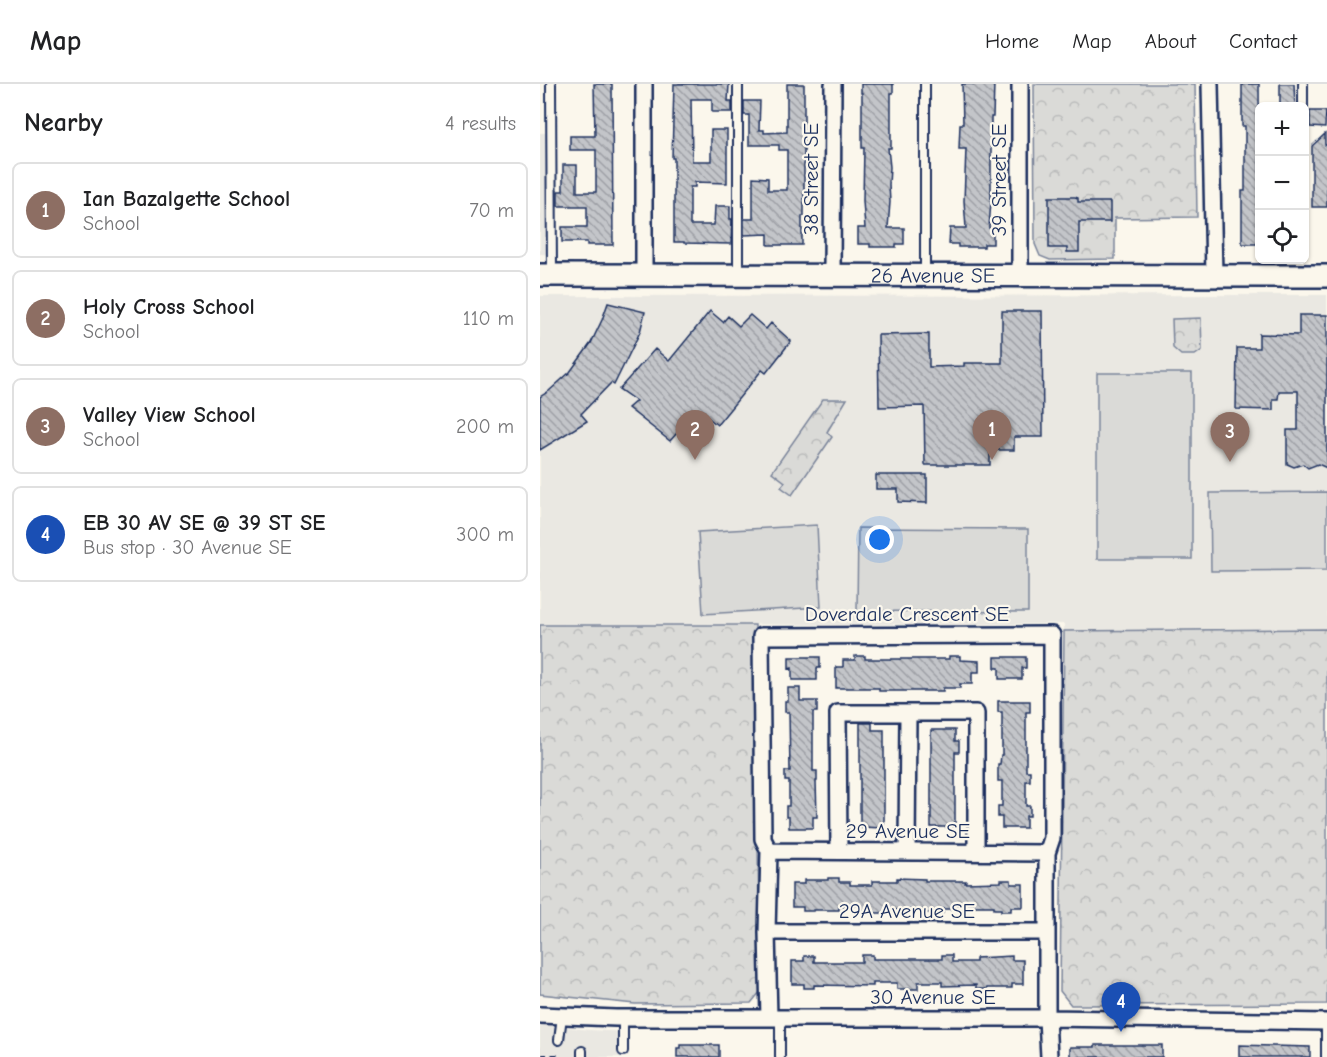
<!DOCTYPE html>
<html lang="en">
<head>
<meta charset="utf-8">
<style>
  body { margin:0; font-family:"Comic Neue",sans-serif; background:#f2f2f2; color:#202124 }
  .controls { position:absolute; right:18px; top:18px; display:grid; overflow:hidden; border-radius:9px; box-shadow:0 2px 4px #0004 }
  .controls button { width:54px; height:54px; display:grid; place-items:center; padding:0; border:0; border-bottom:2px solid #e0e0e0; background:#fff; color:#202124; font:30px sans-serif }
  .you { position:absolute; left:340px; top:456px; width:21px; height:21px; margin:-15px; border:4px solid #fff; border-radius:50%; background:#1a73e8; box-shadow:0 0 0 9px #1a73e833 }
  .badge { display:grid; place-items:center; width:39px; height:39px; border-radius:50%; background:#1f6fb2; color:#fff; font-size:20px; font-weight:700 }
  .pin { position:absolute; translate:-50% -50px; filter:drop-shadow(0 2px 3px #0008) }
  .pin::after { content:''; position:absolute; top:32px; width:21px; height:18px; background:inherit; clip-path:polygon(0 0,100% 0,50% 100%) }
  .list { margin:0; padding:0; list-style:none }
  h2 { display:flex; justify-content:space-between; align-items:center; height:78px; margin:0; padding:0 24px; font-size:26px }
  h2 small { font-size:20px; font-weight:400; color:#757577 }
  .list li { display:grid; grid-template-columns:39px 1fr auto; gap:18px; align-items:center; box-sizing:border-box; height:96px; margin:0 12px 12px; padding:0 12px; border:2px solid #e0e0e0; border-radius:9px }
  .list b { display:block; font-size:22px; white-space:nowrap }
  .list p { margin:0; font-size:20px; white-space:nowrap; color:#757577 }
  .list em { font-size:20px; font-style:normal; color:#757577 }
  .icon { flex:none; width:33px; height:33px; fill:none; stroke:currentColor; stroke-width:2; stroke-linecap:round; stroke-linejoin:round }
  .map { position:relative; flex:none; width:787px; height:973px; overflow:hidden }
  header { display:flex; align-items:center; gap:36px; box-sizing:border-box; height:84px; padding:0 30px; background:#fff; border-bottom:2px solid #e0e0e0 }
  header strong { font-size:28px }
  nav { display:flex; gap:33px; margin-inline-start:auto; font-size:21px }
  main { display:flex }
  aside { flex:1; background:#fff }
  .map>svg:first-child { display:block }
</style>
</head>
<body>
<header>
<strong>Map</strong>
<nav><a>Home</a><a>Map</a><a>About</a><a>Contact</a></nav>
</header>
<main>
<aside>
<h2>Nearby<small>4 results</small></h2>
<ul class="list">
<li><span class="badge" style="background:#8d6e63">1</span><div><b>Ian Bazalgette School</b><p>School</p></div><em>70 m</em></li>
<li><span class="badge" style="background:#8d6e63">2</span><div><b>Holy Cross School</b><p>School</p></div><em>110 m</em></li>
<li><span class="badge" style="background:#8d6e63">3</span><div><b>Valley View School</b><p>School</p></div><em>200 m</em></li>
<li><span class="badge" style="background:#1a4fb4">4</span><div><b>EB 30 AV SE @ 39 ST SE</b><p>Bus stop · 30 Avenue SE</p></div><em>300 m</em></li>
</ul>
</aside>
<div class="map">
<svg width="787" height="973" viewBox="0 0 787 973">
  <defs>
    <pattern id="park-crowns" width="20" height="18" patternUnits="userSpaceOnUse" patternTransform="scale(1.5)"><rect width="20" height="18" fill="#dadad7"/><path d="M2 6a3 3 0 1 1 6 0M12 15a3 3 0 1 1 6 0" fill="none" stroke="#babbbb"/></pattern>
    <pattern id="building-back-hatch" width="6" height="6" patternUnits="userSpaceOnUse" patternTransform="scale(1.5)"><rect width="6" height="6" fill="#c3c5c9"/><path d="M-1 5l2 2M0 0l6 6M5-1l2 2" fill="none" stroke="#9ea0a6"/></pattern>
  </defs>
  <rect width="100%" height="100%" fill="#fbf7ec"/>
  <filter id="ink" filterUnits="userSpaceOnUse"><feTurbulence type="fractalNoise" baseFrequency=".0167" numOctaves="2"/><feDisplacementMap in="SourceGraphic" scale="12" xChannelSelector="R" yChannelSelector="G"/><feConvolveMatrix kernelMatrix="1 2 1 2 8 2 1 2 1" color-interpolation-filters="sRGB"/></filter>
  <g filter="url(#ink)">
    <path fill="#eae8e2" d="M0,49H13L15,171L0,170Z
      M787,211V545L524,547V540L0,541V212Z
      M6,940L49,946L88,948V973H0V942Z"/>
    <path fill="#dadad7" stroke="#7a849a" stroke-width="1.5" d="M557,289H652V475H557Z
      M787,408V486L671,487L670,409Z
      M277,441L281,523L163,530L158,448Z
      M318,444L488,445V528L317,527Z"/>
    <path fill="url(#park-crowns)" stroke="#7a849a" stroke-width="1.5" d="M494,0H655L657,133L575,134V175L510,176L500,172L495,160Z
      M661,234L662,266L655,271H641L633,264L632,235Z
      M283,315H307L287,348L292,353L252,411L241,403L245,398L232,388Z
      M0,541H215L220,908L211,919L95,920L0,910Z
      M787,545V920L531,921L520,907L524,547Z"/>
    <path fill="url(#building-back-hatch)" stroke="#1b2f5e" stroke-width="1.5" d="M54,0H72L73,161H47V158H22V143H47V122H18V107H23V81H37V108H56V66H30V52H55Z
      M134,0H189L188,17H192V28H172V15H151L152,77H171V46H187V99L155,98V103H150V141H174L175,122H190V135H192L191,160L144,159V158H134V74H132Z
      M247,0H264V132H262V161H228V150L204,151V135H213V93L228,94V106H247V66H239V61H209V31H204V17H220L219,46H224V49L247,48Z
      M321,0H353V9H351V64H348L350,83L349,101L350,118L348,144H364V160H356V163H330V160H318V144H325L323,117L324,64H322V9H321Z
      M422,0H454L453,33H451V117L449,144H453V160H444V163H418V160H409L410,144H426L424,117L426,65H419L420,40H423Z
      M702,0H719L720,160H702V107H705V42H702Z
      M740,0H754L755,22H740Z
      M770,27H786L785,44L770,43Z
      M785,50V61H787V123H772V62Z
      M509,113H535L538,114V118H570V138H539V168H527V164H509Z
      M68,219L105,228L100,248L74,301L71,299L41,330L47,337L0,366V313L9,307L30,288L51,259L62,236Z
      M170,227L183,238L188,232L199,242L210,231L226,245L231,239L251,257L226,289L222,286L177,341L158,325L130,357L88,324L96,317L79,305L115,265L129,277Z
      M462,227H502L503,353H474V366H450V381H385L384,322L339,323L338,251L389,250V283L424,282V279H462Z
      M759,231H787V384L778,380L768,384L763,380L754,383L747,380V346H758V307H739L738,315H733V326L696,325L697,264H719V250L759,251Z
      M336,391H387V419L358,418V405H336Z
      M315,572H325V575H409V572H420V576L439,577V588H432V600H420V604H403V607H339V604H296V583H303V576H315Z
      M249,573H280V584H277V596H252V584L249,585Z
      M455,573H486V584H482V595H459V584H455Z
      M248,604H260V617H277V628H273V687H277V697H276L277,733H273V744H249V733H246V722H249V697H245V687H250L249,628H245V617H248Z
      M458,617H490V628H486V687H490V697H486V722H490V732H486V744H462V733H458V722H462V697H458V680H460L461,671H462V628H458Z
      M320,639H332V646H344V744L320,743Z
      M391,646H415V657H419V668H415V743H391Z
      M288,794H299V798H310V801H332V797H357V794L385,795V797H426L425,799L461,798V796H471V800H483V823H471V827H461V825H454V822H414V825H403V829H385V826H350V829H332V825H321V821L299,822V826H274V827H263V823H252V800H264V796H288Z
      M322,871H333V875H402V871H412V878H436V874L472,872V876H483V900H472V904H447V905H436V901L402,902V898H378V905H357V899H333V902L274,901V904H264V900H252V877H264V872H274V878H322Z
      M140,961H179V973H137V964H140Z
      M555,961H622V973H530V963H555Z
      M699,961L770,963V973H699Z"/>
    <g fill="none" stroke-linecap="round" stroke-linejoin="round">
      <defs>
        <path id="lane" d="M11,0L12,190
          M198,0V190
          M385,0V190
          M763,0V22
          M83,934V967
          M240,934V973
          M19,956L22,932
          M42,973V967
          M786,973V938"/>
        <path id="street" d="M670,0L674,191
          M104,191V0
          M292,191L293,0
          M480,191V0
          M229,767L507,769
          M299,767L298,629H436V768
          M367,768L368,629
          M227,848H507
          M0,931L76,934H507L787,938
          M229,934L227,848L229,767L223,755L221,552L512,551V754L507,769V934L509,973"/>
        <g id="secondary">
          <path id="s1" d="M0,191L787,192"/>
        </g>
      </defs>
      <use href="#lane" stroke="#1b2f5e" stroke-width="12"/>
      <use href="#street" stroke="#1b2f5e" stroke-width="20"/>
      <use href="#secondary" stroke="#1b2f5e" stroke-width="26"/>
      <path stroke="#1b2f5e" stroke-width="2" stroke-dasharray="6 4.5" stroke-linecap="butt" d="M3,973V971H20"/>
      <use href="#lane" stroke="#fbf7ec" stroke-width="8"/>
      <use href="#street" stroke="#fbf7ec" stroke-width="15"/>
      <use href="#secondary" stroke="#fbf7ec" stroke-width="21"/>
    </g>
  </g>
  <g text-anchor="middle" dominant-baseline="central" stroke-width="4.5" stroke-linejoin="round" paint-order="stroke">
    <g font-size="21" fill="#1b2f5e" stroke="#fbf7ec">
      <text transform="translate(271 95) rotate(-90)">38 Street SE</text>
      <text transform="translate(459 96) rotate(-90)">39 Street SE</text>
      <text stroke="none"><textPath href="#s1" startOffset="393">26 Avenue SE</textPath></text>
      <text x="367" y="530">Doverdale Crescent SE</text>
      <text x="368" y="747">29 Avenue SE</text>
      <text x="367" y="827">29A Avenue SE</text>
      <text x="393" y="913">30 Avenue SE</text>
    </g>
  </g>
</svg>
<div class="controls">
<button>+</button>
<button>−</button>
<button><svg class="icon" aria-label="locate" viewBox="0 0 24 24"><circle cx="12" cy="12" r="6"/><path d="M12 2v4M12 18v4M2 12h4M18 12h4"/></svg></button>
</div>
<div class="you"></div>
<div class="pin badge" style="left:452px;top:376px;background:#8d6e63">1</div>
<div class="pin badge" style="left:155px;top:376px;background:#8d6e63">2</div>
<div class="pin badge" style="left:690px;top:378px;background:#8d6e63">3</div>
<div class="pin badge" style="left:581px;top:948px;background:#1a4fb4">4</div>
</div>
</main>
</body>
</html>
